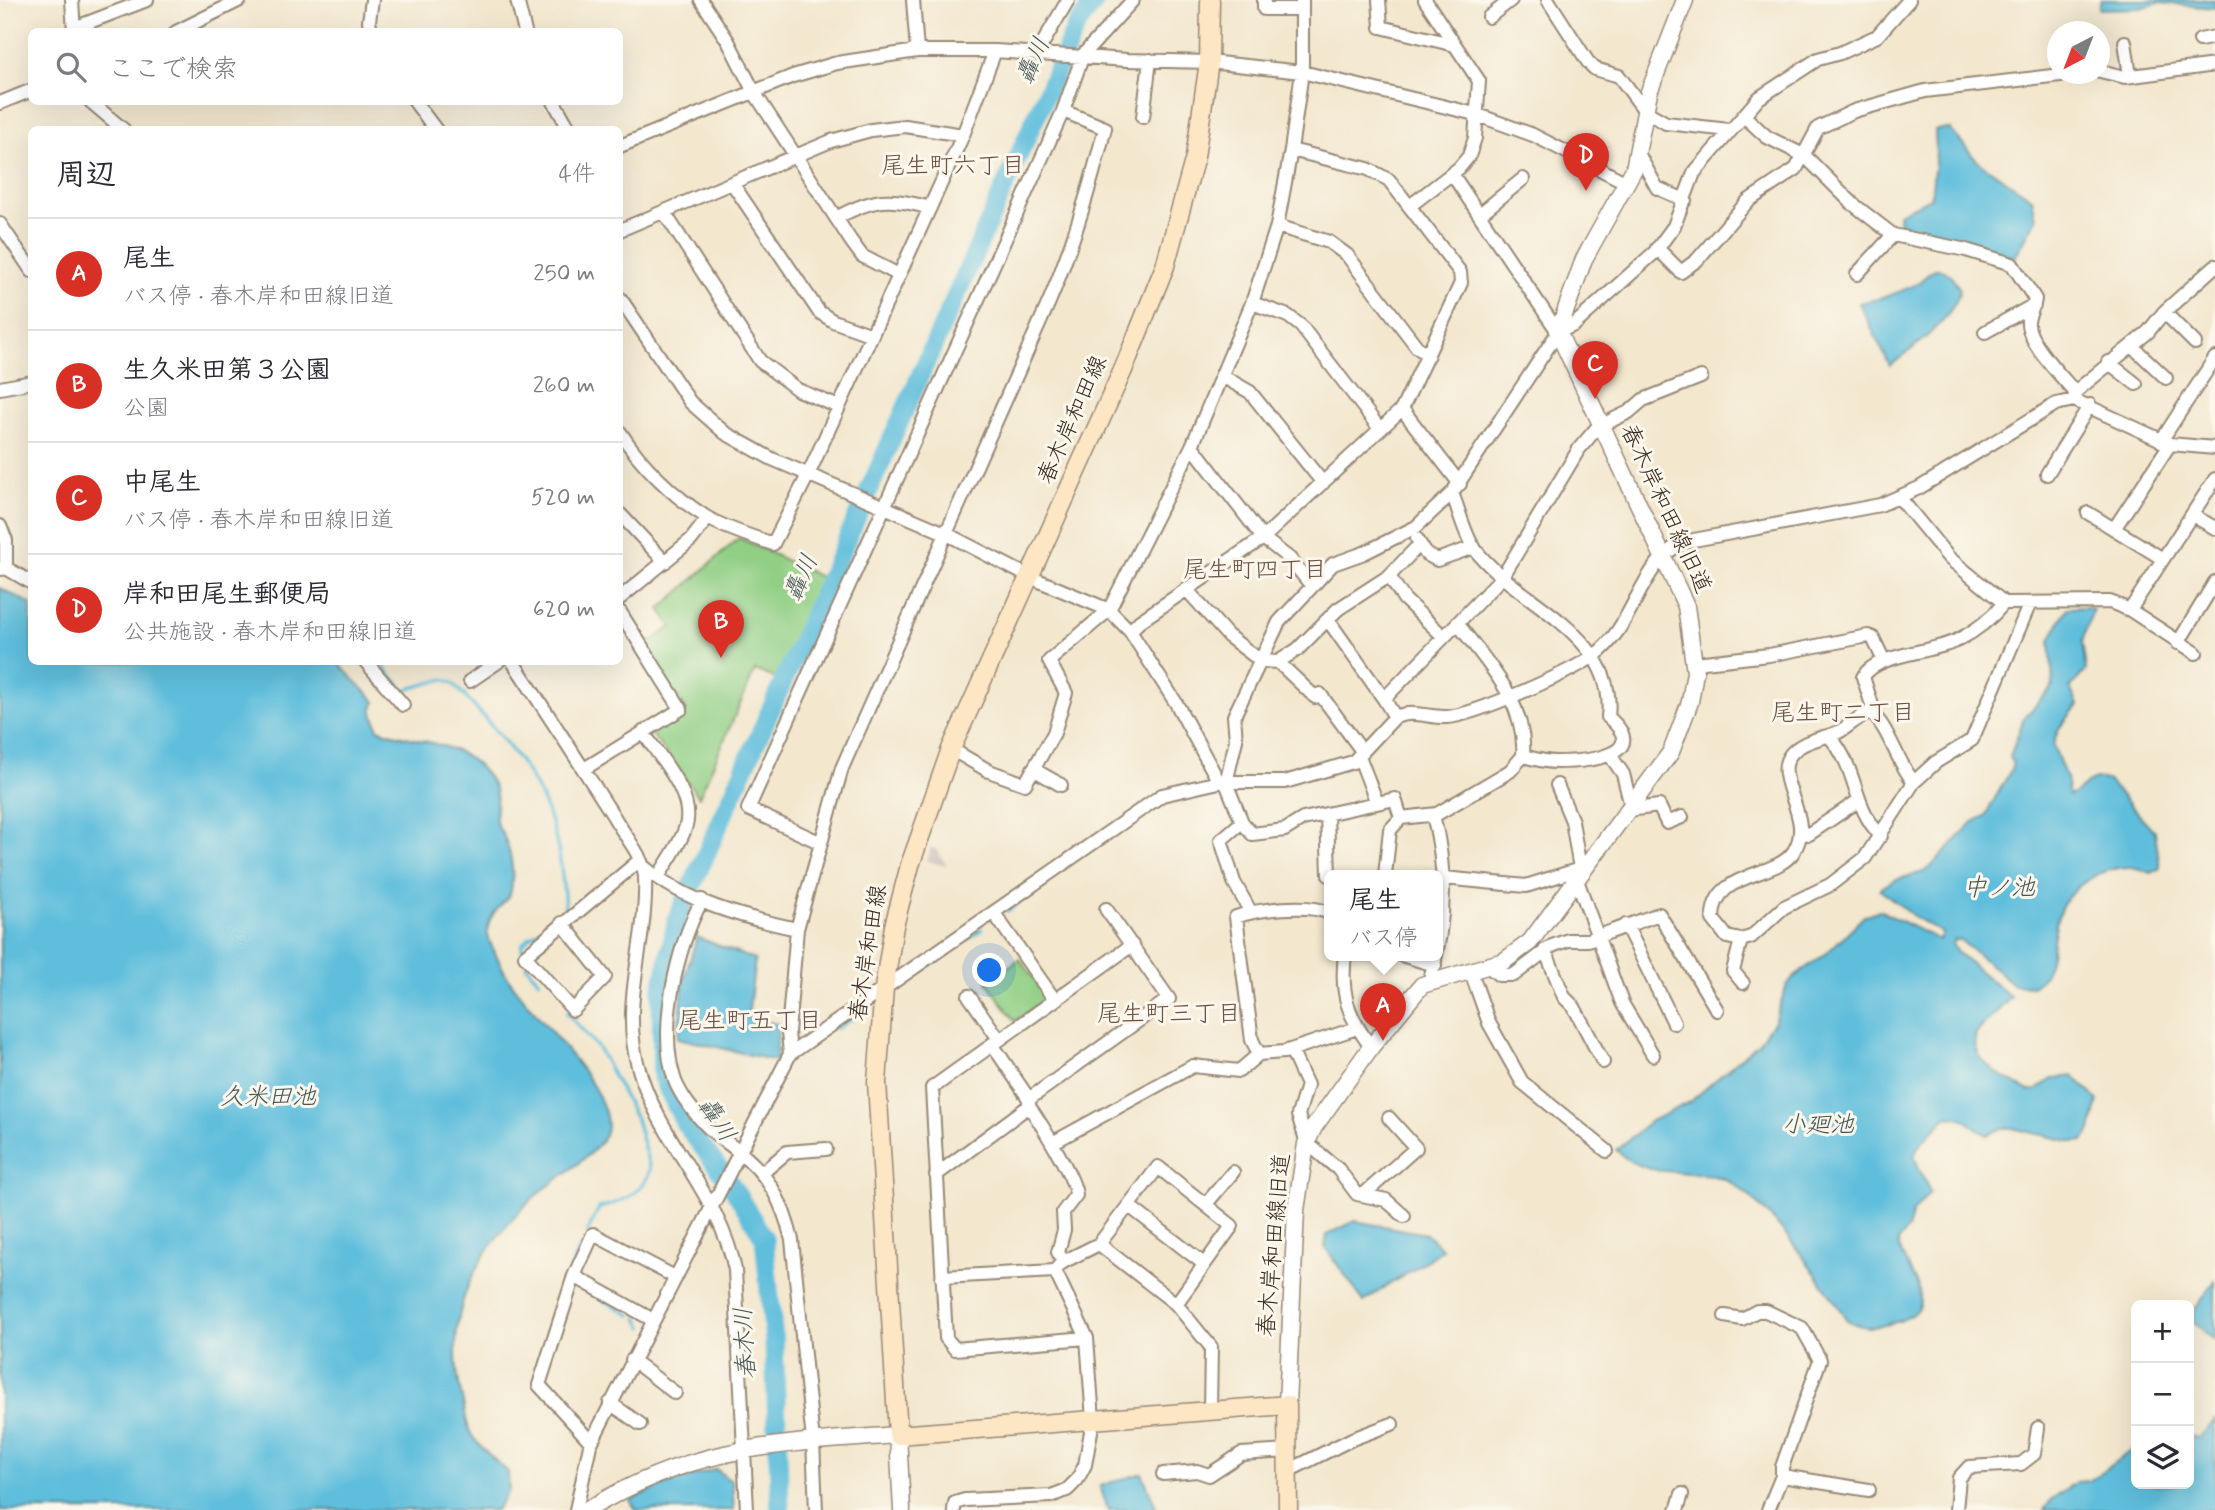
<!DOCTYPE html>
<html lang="ja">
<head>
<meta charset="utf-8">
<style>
  body { margin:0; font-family:Mynerve,"Klee One",sans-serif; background:#f2f2f3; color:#2b2b33 }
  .controls { position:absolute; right:21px; bottom:21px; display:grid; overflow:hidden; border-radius:10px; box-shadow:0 7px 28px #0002 }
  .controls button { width:63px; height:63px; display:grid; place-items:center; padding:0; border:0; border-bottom:2px solid #e1e1e2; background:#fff; color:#2b2b33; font:35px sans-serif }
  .compass { position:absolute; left:2047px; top:21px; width:63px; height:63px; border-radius:50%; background:#fff; box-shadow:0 7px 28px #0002; rotate:222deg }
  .you { position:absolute; left:990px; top:971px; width:24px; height:24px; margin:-18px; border:5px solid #fff; border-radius:50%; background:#1a73e8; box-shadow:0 0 0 10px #1a73e833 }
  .badge { display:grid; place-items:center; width:46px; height:46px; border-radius:50%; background:#d93025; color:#fff; font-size:23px; font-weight:700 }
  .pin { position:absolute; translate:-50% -58px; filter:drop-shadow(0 2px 4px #0008) }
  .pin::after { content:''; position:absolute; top:37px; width:24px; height:21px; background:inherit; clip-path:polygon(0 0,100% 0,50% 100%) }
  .popup { position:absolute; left:1324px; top:870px; width:119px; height:91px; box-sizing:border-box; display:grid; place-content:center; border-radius:10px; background:#fff; filter:drop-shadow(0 2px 5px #0005); font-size:23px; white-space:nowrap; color:#7c7c81 }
  .popup b { font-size:26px; color:#2b2b33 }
  .popup::after { content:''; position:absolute; left:50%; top:100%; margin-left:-14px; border:14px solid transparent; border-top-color:#fff }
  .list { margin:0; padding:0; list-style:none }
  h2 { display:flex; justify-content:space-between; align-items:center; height:91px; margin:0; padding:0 28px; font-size:30px }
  h2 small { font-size:23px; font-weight:400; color:#7c7c81 }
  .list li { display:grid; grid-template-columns:46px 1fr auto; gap:21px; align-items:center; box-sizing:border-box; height:112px; padding:0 28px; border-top:2px solid #e1e1e2 }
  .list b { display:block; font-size:26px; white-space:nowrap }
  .list p { margin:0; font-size:23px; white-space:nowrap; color:#7c7c81 }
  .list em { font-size:23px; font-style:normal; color:#7c7c81 }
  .icon { flex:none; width:38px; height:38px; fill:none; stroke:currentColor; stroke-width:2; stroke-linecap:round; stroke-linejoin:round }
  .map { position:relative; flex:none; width:2215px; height:1510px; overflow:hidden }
  .search { position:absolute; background:#fff; box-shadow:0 7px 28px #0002; left:28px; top:28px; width:595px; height:77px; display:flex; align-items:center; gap:18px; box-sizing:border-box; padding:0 24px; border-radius:10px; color:#7c7c81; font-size:26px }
  .panel { position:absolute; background:#fff; box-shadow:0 7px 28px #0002; left:28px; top:126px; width:595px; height:539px; border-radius:10px }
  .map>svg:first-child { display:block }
</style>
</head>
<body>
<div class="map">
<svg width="2215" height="1510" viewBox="0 0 2215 1510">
  <rect width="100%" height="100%" fill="#fbf7ec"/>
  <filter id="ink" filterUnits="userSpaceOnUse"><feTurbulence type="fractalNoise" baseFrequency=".0143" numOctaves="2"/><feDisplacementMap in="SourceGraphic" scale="14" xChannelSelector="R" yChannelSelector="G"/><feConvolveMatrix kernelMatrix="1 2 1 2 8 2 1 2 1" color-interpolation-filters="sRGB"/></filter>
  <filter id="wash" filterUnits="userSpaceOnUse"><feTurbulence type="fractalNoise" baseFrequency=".00686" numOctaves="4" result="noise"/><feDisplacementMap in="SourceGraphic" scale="28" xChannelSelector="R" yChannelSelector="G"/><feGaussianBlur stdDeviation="1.57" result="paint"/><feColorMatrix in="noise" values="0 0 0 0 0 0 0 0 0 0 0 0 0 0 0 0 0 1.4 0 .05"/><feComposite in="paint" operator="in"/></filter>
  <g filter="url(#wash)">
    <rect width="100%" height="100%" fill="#f3e7ce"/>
    <path fill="#cec1b9" d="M931,847L936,849L947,866L927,861Z"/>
    <path fill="#91cf85" stroke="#667c52" stroke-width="2" d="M739,538L827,580L781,681L755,670L699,797L648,729L686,710L642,647L672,627L660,609Z
      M1020,959L1044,993L1043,1001L1015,1021L987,982Z"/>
    <path fill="#5ebedc" stroke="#4c747d" stroke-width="2" d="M2101,0H2215V8L2159,3L2140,8L2099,9Z
      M1950,129L1977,161L2032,198L2036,219L2015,257L1926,237L1900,228L1899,213L1931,198L1936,152L1935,130Z
      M1939,268L1950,275L1960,289C1955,318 1912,349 1890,366L1859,303C1880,299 1902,293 1920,281C1927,277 1929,270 1939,268Z
      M0,588L31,604L32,662H337L376,702L372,709L378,729C422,746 465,737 493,785C500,797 494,808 496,821C497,828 503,833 505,839C512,856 514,874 511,891C509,898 503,903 498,908C477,931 492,945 503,969C521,1007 617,1088 606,1132C601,1152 548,1184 532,1199C472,1257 442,1314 462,1398C465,1409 466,1425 471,1434C479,1448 497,1461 508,1472L509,1490L496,1510H0Z
      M2086,607L2093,609L2082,642L2086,670L2070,688L2078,705L2059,728L2053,745L2066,778L2069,796C2085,790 2089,773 2108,781L2155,832L2160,868L2152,873C2145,871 2138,868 2131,867C2104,866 2071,885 2060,911C2049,935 2058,969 2033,986L2015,985L1960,940H1955L1952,944L1958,953L2011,997L1976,1033C1968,1063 2008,1079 2029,1091L2036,1090L2054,1078L2074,1076L2098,1100L2091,1131L2083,1141L2073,1142L2012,1128H2002L1987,1135L1962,1118L1947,1116L1917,1148L1914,1157L1930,1192L1913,1212L1908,1229L1898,1242C1902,1270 1951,1309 1889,1324C1872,1328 1862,1329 1847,1320C1823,1283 1760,1189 1718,1177C1682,1167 1648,1181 1616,1150L1651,1121L1690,1102L1759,1042L1774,1021L1787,985L1800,972L1827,953L1864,916L1879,910L1939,940L1942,933L1912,915L1880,889L1894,880L1924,872L1937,861L1973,822L1985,816L2011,770L2013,763L2010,757L2024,718L2053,686L2050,640L2067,608Z
      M697,937L755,960L748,1018L778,1024L776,1061L678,1038L683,983Z
      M1355,1221L1426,1234L1442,1249C1417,1270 1389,1282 1364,1302L1325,1247L1327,1235Z
      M2215,1281V1341L2193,1321V1312Z
      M2215,1420V1510H2044L2052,1499L2076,1482L2089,1481L2136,1447V1484H2189V1436L2199,1438Z
      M716,1469L732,1482L734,1510H636L630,1500L664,1485Z
      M1142,1473L1157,1510H1108L1100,1486Z"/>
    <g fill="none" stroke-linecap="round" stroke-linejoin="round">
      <path stroke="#5ebedc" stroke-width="3.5" d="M379,662L400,685
        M408,689L444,679L453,683C526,763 559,796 565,909C556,928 533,929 522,945L523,955
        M1007,911L1027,896
        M526,965L539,981
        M915,975L982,929
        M567,1013L599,1049L636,1119L650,1169C645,1193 620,1203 599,1208L587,1233
        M836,1029L852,1019
        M570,1270L581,1246
        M580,1288L631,1315
        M638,1318L643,1327"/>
      <path stroke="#5ebedc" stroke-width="19" d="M780,1510L774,1341L764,1238L730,1183L685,1124L662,1077L661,994L677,919L1077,25L1096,0"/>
    </g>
  </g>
  <g filter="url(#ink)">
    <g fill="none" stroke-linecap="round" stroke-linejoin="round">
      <defs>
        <path id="minor" d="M72,0L74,32
          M517,0L525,32
          M701,0L728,41L754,92L851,241L862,256L899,275
          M913,0L917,51
          M1264,0V9H1302
          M1379,0L1381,27L1455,45
          M1548,0L1588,62L1595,69L1619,76L1645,111L1666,123L1729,130
          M1489,17L1511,0
          M74,28L147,0
          M176,32L240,0
          M371,32L369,21L372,0
          M2200,40L2215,37
          M2125,42L2130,76
          M1037,53L1068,0
          M2100,71L2125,77L2215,65
          M91,102L124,130
          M415,102L436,130
          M554,102L570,130
          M0,103L32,90
          M1143,117L1150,60
          M1745,117L1767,137L1805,156L1853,204L1893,235L1966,250L2012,264L2035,299C2034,307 2029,314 2028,321C2026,341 2062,377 2075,392
          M620,146L793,76L837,63L917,51H995L1127,60L1209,62L1302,72L1475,114L1533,135L1627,183
          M1639,155L1657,188L1685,200
          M1452,174L1558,332
          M732,183L819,312L833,321L872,335
          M1411,205L1459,168L1469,156L1475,138L1479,81L1425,0
          M664,212L760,361L798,390L839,407
          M1480,214L1523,179
          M836,218C873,198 890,196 930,208
          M0,224L32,271
          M1277,226L1329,242L1347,255L1417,347L1428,355
          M620,230L831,141L871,130L905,126L963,135
          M1657,248L1681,272L1697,260L1748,201L1796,169L1818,128L1854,111L1925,91L2069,74
          M1857,274L1893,235
          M620,298L690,402L725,433L772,459L945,533L1030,577L1109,610L1130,631L1176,703L1219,782
          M1252,303L1288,316L1301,326L1380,429
          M2164,312L2195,343
          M1985,332L2034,305
          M2132,346L2166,378
          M2108,362L2136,384
          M1222,376L1250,392L1323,483
          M0,388L32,382
          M2074,400L2075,392L2148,332L2164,312L2215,266
          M1402,409L1460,484
          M1602,425L1629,412L1643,400L1701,377
          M620,432C641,465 673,496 706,517C726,529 751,536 773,544L808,475L963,135L995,51
          M2161,441L2215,358
          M1192,446L1263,538L1290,559L1311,585
          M2047,474L2090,405
          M1899,497L1949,558L2004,603L2110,602L2130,610L2196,653
          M2088,513L2163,559
          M620,514L665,562
          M2192,515L2215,528
          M0,526L6,540V568
          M2114,529L2170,444
          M1417,539L1426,554L1437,560L1474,547
          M0,569L6,568L32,583
          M1389,576L1404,599L1444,637
          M1186,589L1228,636L1261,661L1278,662L1315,697L1320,694L1362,751
          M620,598L691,540L708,518
          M2130,610L2215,479
          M1328,620L1384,699
          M1130,631L1140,621L1263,538L1402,409L1461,283L1460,272L1389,180L1368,169L1291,150
          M2178,643L2215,582
          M366,662L403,705
          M513,662C547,713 581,765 614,817C624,835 644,857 645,877C648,942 620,1002 638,1066C658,1140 720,1194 735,1270L747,1510
          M1278,662L1298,649L1338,609L1389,576L1420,544
          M1695,663L1769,655L1868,636L1873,638L1884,661
          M470,681L498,662
          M1871,713C1856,716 1848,729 1834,734C1822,738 1809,740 1799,747C1761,771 1818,814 1794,851C1777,879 1712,870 1713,919L1727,937L1741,940L1751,937L1784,907L1830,885L1865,858L1914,782L1936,762L1972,740L2030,603
          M1395,717C1414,709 1427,718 1447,717C1476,715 1571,672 1595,655C1635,626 1639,564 1683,542L1880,505L1919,488L2056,404L2074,400L2170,444L2215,448
          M643,732C660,758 697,797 685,829C679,846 667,862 658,877
          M1829,736C1859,769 1851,805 1881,836
          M951,749L989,771L1025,784L1054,733L1066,693L1049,661L1109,610L1192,446L1252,303L1277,226L1291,150L1302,72V0
          M1610,755L1623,774L1631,806
          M1359,756L1377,803L1303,819L1285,830L1252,834L1242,822L1226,783L1236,740L1234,716L1279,622L1333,564L1364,553L1416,527L1452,493
          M1523,756C1534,759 1545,762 1556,762C1584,762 1654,756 1608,717C1618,632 1514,603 1474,548C1464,533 1459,510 1452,493L1558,332L1574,325L1655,252L1674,226L1694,173L1759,98L1818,59L1840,53L1877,36L1909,0
          M584,769L681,709L620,612
          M1033,769L1061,785
          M1914,782C1897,763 1889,727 1871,713L1872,705L1863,677C1876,653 1934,653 1958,640C1976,631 1991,619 2004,603
          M1557,785L1572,821L1580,869
          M1377,803L1395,799L1401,818L1437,814L1510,771L1523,756C1527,703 1488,664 1458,624
          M1628,810L1659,806L1667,823L1682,817
          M1327,814L1329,875
          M1242,822L1221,840L1234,882L1250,911
          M1802,833L1809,834L1858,801
          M819,842L748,809L1063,111L1083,55L1133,0
          M643,866C684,902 745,918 797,929
          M1385,875L1390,830L1401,818
          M1444,878L1526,886L1580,869L1584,871
          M1577,880L1622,1003L1653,1055
          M702,900C677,947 657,1029 675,1081C681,1096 694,1113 705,1124C715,1135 727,1142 738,1151C769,1174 783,1203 792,1240L813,1441L816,1510
          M994,913L1054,999
          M562,923L605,977L573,1010L525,956L640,860
          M1626,925L1674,1023
          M1741,940L1733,971L1743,983
          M1545,950L1564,997L1574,1007L1603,1062
          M1345,955C1340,994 1348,1016 1371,1047
          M1401,955L1435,965
          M1489,967L1499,975H1514L1552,946L1568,940H1588L1659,914L1717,1010
          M1471,972L1489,1023L1522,1082L1607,1151
          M1429,983C1446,926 1448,872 1433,815
          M969,996L999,1039
          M992,1044L1029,1099L1169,999L1106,909
          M1291,1050L1307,1085L1298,1115L1307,1143L1338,1169L1357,1194L1386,1200L1404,1216
          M790,1054L788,1032L797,929L842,768L1049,302C1073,245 1090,188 1105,128L1063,111
          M1259,1054L1252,1040L1236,917C1256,909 1309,903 1329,913
          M1029,1099V1106C1040,1122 1075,1178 1076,1195L1063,1212L1064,1230L1058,1252L1063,1262L1057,1268
          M1054,1142L1193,1066L1239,1071L1259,1054L1284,1052L1357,1028
          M762,1173L787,1152L826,1149
          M936,1175L1029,1106
          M1363,1195L1416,1148L1389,1118
          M1206,1204L1233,1172
          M1129,1206L1204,1264
          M1099,1244L1158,1167L1232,1226L1176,1304
          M1063,1262L1099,1244L1176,1304L1211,1347L1210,1411
          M574,1276L539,1385L591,1442
          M942,1277L1055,1271L1087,1338L1093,1420L1085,1465L1077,1480L1067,1490L1051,1496L965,1500L955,1503L954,1510
          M1725,1316L1742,1319L1757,1311H1766L1802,1328L1820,1360L1782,1467V1476L1768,1510
          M653,1320L574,1276L593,1234L675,1277
          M1087,1338L955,1349L946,1338L932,1088L1132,945
          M632,1360L675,1393
          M610,1403L640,1424
          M1288,1471L1352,1439L1392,1424
          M1163,1474L1197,1471L1209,1475L1241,1454L1288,1451
          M1782,1476L1869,1490
          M576,1510L590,1445L790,1054L1162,795L1219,782H1285L1353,762L1395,717L1384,699L1503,576L1579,449L1601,423
          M1677,1510L1682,1494
          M1956,1510L1959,1478L1969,1467L2021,1464L2034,1454L2038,1428"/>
        <path id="tertiary" d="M1287,1405L1296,1210L1306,1144L1314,1127L1371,1047L1422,985L1504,961L1530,942L1671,752L1690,702L1695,672L1686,606L1558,332L1584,259L1634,169L1649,92L1685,0
          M587,1510C694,1445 777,1444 898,1435L902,1510"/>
        <path id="secondary" d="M1210,0L1209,62L1195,157L1165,266L1123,370L951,749L910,865L894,926L884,988L877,1082L898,1435L1287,1405L1288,1510"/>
      </defs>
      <use href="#minor" stroke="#978876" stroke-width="16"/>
      <use href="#tertiary" stroke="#978876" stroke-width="19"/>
      <use href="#secondary" stroke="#978876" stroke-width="21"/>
      <use href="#minor" stroke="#fff" stroke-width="12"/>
      <use href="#tertiary" stroke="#fff" stroke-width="16"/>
      <use href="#secondary" stroke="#fce6c4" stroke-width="18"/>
    </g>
  </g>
  <g text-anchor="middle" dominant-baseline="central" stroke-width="6" stroke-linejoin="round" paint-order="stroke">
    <g font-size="23" fill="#3b2a1e" stroke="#fbf7ec">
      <text transform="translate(1073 420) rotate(-66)">春木岸和田線</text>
      <text transform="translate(1665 509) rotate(65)">春木岸和田線旧道</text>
      <text transform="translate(869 953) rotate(-81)">春木岸和田線</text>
      <text transform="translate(1275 1245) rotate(-85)">春木岸和田線旧道</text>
    </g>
    <g font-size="24" font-style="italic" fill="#465657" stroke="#fbf7ec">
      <text transform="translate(1034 61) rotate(-66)">轟川</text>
      <text transform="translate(802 578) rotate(-66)">轟川</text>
      <text x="1999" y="888">中ノ池</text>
      <text x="268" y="1097">久米田池</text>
      <text transform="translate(716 1120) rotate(56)">轟川</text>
      <text x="1818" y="1125">小廻池</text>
      <text transform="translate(746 1343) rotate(-93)">春木川</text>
    </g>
    <g font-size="24" fill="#6d5245" stroke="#fbf7ec">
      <text x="953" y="166">尾生町六丁目</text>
      <text x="1255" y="570">尾生町四丁目</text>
      <text x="1843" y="713">尾生町二丁目</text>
      <text x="1169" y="1014">尾生町三丁目</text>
      <text x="750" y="1021">尾生町五丁目</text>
    </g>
  </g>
</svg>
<div class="controls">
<button>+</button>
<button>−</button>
<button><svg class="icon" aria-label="layers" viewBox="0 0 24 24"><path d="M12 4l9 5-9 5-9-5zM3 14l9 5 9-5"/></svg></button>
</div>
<svg class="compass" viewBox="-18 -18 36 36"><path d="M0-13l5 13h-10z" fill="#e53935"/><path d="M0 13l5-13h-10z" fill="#7c7c81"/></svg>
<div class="you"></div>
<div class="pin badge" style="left:1383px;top:1041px">A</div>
<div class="popup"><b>尾生</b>バス停</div>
<div class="pin badge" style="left:721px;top:658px">B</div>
<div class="pin badge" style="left:1595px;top:399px">C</div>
<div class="pin badge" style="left:1586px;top:191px">D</div>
<div class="search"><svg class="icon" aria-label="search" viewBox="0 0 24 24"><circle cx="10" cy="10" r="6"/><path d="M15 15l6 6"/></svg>ここで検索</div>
<section class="panel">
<h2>周辺<small>4件</small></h2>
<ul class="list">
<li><span class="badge">A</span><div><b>尾生</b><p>バス停 · 春木岸和田線旧道</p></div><em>250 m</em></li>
<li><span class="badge">B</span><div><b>生久米田第３公園</b><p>公園</p></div><em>260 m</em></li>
<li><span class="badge">C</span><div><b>中尾生</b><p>バス停 · 春木岸和田線旧道</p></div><em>520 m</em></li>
<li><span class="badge">D</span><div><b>岸和田尾生郵便局</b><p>公共施設 · 春木岸和田線旧道</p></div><em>620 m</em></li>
</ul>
</section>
</div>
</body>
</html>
